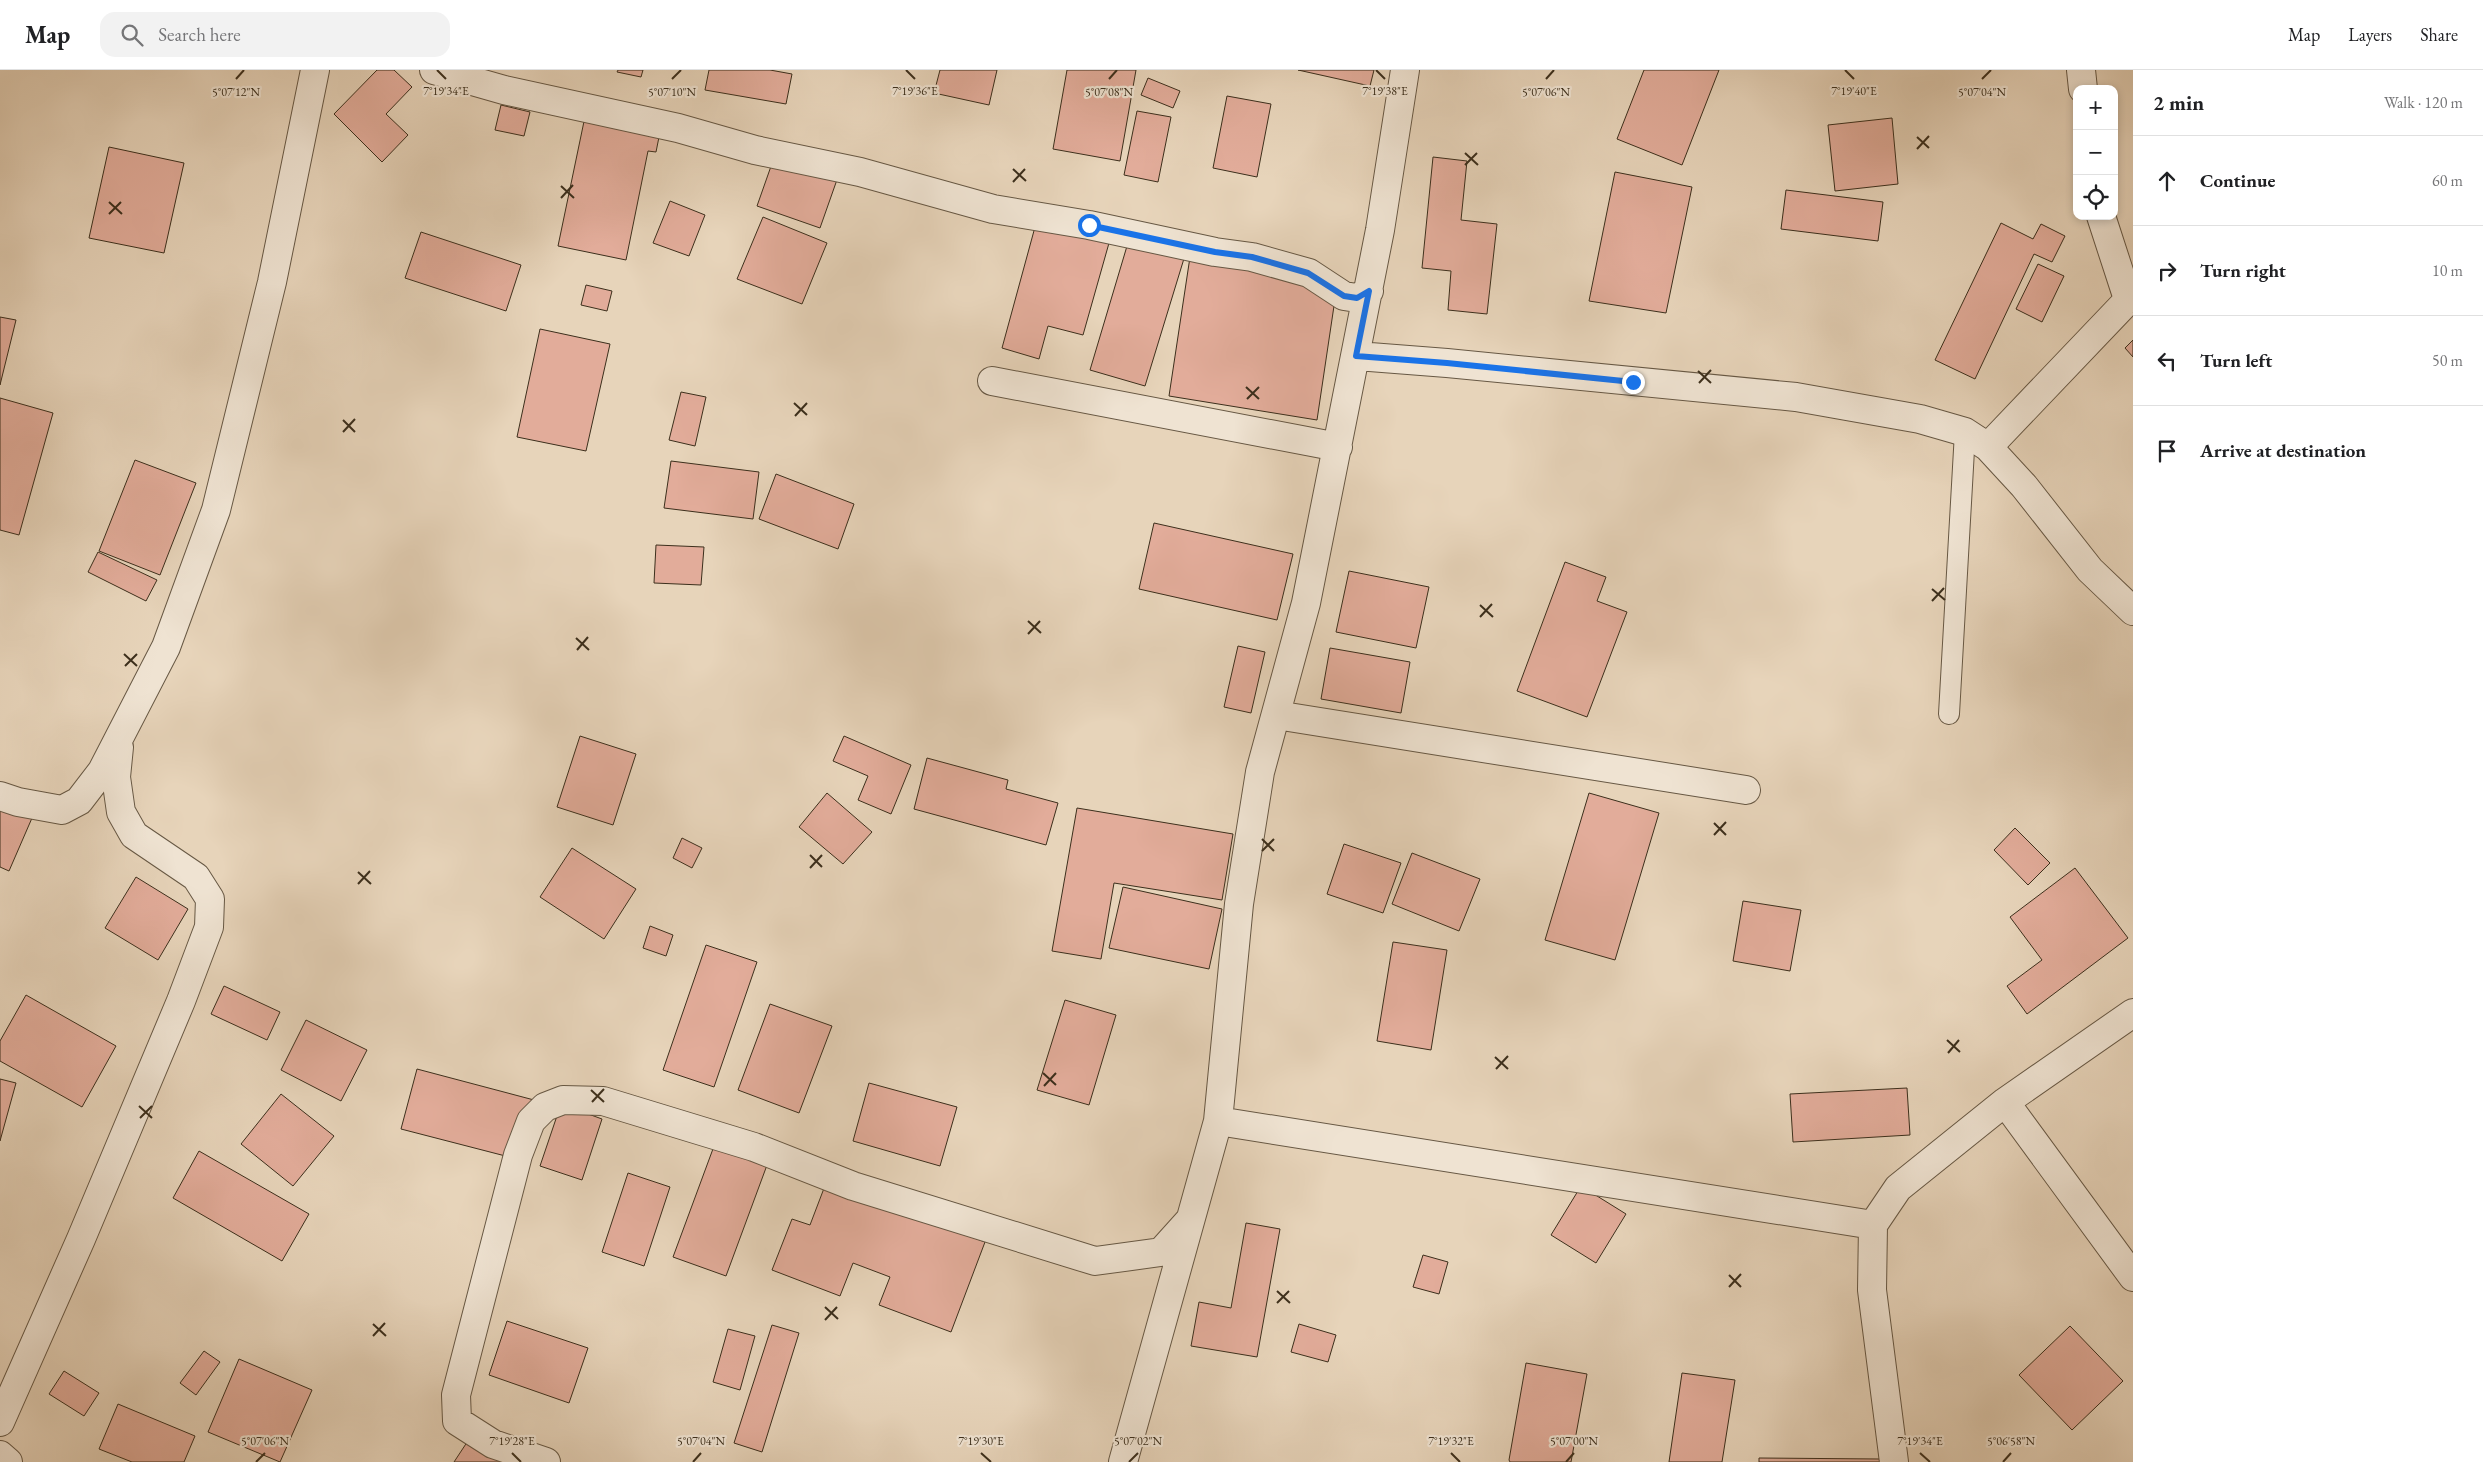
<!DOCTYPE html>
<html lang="en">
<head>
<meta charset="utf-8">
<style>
  body { margin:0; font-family:"EB Garamond",serif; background:#f2f2f2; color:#202124 }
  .controls { position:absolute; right:15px; top:15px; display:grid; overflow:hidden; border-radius:10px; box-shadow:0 2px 8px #0003 }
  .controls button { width:45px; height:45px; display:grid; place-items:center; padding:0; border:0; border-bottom:1px solid #e0e0e0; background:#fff; color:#202124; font:25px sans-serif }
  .stop { position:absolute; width:15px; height:15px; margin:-11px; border:4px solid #1a73e8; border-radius:50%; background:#fff }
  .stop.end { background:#1a73e8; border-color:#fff; box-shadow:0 1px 5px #0008 }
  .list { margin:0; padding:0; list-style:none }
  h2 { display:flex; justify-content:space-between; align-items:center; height:65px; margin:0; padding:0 20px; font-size:21px }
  h2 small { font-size:16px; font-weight:400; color:#757577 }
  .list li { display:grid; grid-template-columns:32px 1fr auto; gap:15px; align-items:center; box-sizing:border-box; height:90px; padding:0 20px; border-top:1px solid #e0e0e0 }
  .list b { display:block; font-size:19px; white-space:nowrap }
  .list em { font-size:16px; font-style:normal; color:#757577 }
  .icon { flex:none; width:28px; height:28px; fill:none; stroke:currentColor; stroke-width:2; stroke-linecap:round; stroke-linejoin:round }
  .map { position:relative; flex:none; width:2133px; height:1392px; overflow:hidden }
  header { display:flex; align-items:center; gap:30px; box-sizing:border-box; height:70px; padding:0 25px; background:#fff; border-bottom:1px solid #e0e0e0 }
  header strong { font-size:24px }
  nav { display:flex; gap:28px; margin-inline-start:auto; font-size:18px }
  .search { width:350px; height:45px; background:#f2f2f2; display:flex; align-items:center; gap:12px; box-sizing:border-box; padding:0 18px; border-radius:15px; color:#757577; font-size:19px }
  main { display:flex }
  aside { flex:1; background:#fff }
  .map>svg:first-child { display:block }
</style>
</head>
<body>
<header>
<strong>Map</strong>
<div class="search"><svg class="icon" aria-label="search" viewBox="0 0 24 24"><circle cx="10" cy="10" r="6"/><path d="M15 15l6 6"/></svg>Search here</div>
<nav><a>Map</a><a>Layers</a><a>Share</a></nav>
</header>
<main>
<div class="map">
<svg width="2133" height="1392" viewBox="0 0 2133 1392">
  <rect width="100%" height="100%" fill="#e7d4ba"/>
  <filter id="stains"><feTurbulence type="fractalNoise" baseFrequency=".004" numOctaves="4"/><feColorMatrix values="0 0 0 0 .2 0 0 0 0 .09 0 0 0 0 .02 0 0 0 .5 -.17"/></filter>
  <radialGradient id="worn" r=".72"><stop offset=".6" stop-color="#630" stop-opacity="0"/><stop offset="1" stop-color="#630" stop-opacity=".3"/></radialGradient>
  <path fill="#e2ac9a" stroke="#3c2f1c" d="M377,0H394L412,17L386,44L408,65L382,92L334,44Z
    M618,0H643L641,7L617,2Z
    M709,0H770L792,4L786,34L705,20Z
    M940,0H997L989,35L934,23Z
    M1067,0H1136L1120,91L1053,79Z
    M1298,0H1374L1370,16Z
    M1644,0H1719L1682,95L1617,69Z
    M1148,8L1180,21L1173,38L1141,25Z
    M1227,26L1271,34L1257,107L1213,98Z
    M501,35L530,42L524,66L495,60Z
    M587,37L662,52L656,82L648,81L626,190L558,176Z
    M1137,41L1171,47L1158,112L1124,105Z
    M1892,48L1898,114L1835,121L1828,55Z
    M109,77L184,93L164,183L89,168Z
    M776,82L839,104L820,158L757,136Z
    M1433,87L1467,91L1461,150L1497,154L1487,244L1448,240L1451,201L1422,198Z
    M1615,102L1692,117L1666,243L1589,231Z
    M1786,120L1883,132L1878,171L1781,159Z
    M670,131L705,145L689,186L653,173Z
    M1038,146L1111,166L1083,265L1048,256L1039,289L1002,278Z
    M763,147L827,173L802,234L737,209Z
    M2001,153L2033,169L2041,154L2065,166L2052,192L2034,184L1975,309L1935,290Z
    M421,162L521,195L506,241L405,208Z
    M1130,166L1186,182L1145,316L1090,300Z
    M1190,187L1338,209L1317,350L1169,326Z
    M2038,194L2064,206L2042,252L2016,239Z
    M586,215L612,221L607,241L581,235Z
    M0,247L16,250L0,315Z
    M540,259L610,274L586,381L517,367Z
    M2133,270V287L2125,278Z
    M681,322L706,327L695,376L669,370Z
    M0,328L53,343L19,465L0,460Z
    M135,390L196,413L160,505L99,481Z
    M671,391L759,402L753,449L664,438Z
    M776,404L854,434L838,479L759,449Z
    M1154,453L1293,484L1277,550L1139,519Z
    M656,475L704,477L701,515L654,513Z
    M98,482L157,510L146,531L88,502Z
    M1565,492L1606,507L1597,531L1627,542L1587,647L1517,621Z
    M1349,501L1429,517L1416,578L1336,562Z
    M1238,576L1265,582L1251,643L1224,637Z
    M1330,578L1410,592L1401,643L1321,629Z
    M580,666L636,684L613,755L557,737Z
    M844,666L911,695L891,744L858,730L868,706L833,691Z
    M927,688L1008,710L1006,719L1058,733L1046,775L914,739Z
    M827,723L872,762L843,794L799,757Z
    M1589,723L1659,743L1615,890L1545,870Z
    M0,734L32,748L9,801L0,797Z
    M1077,738L1233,764L1222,830L1114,813L1101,889L1052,881Z
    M2015,758L2050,793L2028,815L1994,780Z
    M682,768L702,778L692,798L673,788Z
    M1344,774L1401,793L1383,843L1327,824Z
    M572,778L636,819L604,869L540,827Z
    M1412,783L1480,809L1459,861L1392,834Z
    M2075,798L2128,868L2027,944L2007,916L2042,890L2010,847Z
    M136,807L188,839L158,890L105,858Z
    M1123,817L1222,839L1209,899L1109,878Z
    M1743,831L1801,840L1790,901L1733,891Z
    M650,856L673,865L666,886L643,878Z
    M1393,872L1447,880L1431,980L1377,971Z
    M706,875L757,892L714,1017L663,1000Z
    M224,916L280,942L267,970L211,944Z
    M26,925L116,976L82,1037L0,991V971Z
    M1065,930L1116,945L1089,1035L1037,1020Z
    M770,934L832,956L799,1043L738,1020Z
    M306,950L367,980L341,1031L281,1000Z
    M417,999L534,1030L517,1089L401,1059Z
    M0,1009L16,1013L0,1071Z
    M869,1013L957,1037L940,1096L853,1071Z
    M1907,1018L1910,1065L1793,1072L1790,1024Z
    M281,1024L334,1066L293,1116L241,1074Z
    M561,1034L602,1049L582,1110L540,1096Z
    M717,1068L770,1087L726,1206L673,1187Z
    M199,1081L309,1144L282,1191L173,1128Z
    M628,1103L670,1117L644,1196L602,1182Z
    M826,1113L985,1172L951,1262L879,1235L890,1207L853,1193L840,1226L772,1200L792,1149L810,1155Z
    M1581,1116L1626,1144L1596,1193L1551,1165Z
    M1246,1153L1280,1159L1257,1287L1191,1276L1199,1232L1231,1238Z
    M1423,1185L1448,1192L1439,1224L1413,1217Z
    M507,1251L588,1278L569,1333L489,1305Z
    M1299,1254L1336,1265L1328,1292L1291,1282Z
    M772,1255L799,1263L762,1382L734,1373Z
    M2070,1256L2123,1311L2072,1360L2019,1305Z
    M728,1259L755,1266L740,1320L713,1312Z
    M204,1281L220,1292L196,1325L180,1313Z
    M239,1289L312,1320L280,1392L208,1362Z
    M1526,1293L1587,1304L1571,1392H1510L1509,1390Z
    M64,1301L99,1323L84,1346L49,1324Z
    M1682,1303L1735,1310L1722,1392H1669Z
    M118,1334L195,1366L184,1392H132L99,1379Z
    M481,1351L544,1392H454Z
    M1759,1388L1880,1389V1392H1759Z"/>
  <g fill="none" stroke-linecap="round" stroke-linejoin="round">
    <defs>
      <path id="service" d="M1949,644L1965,362"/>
      <path id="minor" d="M434,0L504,20L678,58L755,80L860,102L993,139L1089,155L1215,182L1252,187L1309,203L1344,226L1357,228L1369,221
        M2081,0L2083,19
        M2101,146L2128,229
        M1357,286L1447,293L1796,327L1920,349L1965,362L1988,377L2024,416L2090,500L2133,541
        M992,311L1338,377
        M1988,377L2133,225
        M1276,645L1746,720
        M0,726L18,732L62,740L79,731L102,701L166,577L216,440L272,212L315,0
        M2005,1032L2133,1207
        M1218,1051L1873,1155
        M0,1352L81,1169L181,931L209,857L210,829L196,807L134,765L121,742L116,707L119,677
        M0,1385L8,1392
        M546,1392L493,1374L457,1351L456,1325L518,1085L531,1051L545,1037L563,1030L603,1031L754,1077L853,1116L1095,1191L1161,1182L1188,1152
        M1123,1392L1218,1051L1239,834L1260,702L1306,533L1380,160L1405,0
        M1894,1392L1872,1220L1873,1155L1898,1118L2005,1032L2133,943"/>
    </defs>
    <use href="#service" stroke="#675844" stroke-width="22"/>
    <use href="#minor" stroke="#675844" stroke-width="30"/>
    <use href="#service" stroke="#efe3d2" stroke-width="20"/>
    <use href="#minor" stroke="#efe3d2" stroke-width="28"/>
  </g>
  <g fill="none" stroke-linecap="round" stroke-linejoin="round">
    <path stroke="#1a73e8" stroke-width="6" d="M1089,155L1215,182L1252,187L1308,203L1344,226L1357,228L1369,221L1356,286L1447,293L1633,312"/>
  </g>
  <path fill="none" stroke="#3c2f1c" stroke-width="2" d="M437,0L446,9M906,0L915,9M1376,0L1385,9M1845,0L1854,9M236,9L244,0M672,9L681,0M1109,9L1117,0M1546,9L1554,0M1982,9L1991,0M1917,67L1929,78M1917,79L1929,66M1465,83L1478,95M1465,95L1477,83M1013,99L1026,111M1013,112L1025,99M561,116L574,128M561,128L573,115M109,132L122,144M109,144L121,132M1698,301L1711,313M1699,313L1711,300M1246,317L1259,329M1247,329L1259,317M794,333L807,345M795,346L807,333M343,350L355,362M343,362L355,349M1932,519L1945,530M1932,531L1944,518M1480,535L1493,547M1480,547L1492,534M1028,551L1041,563M1028,564L1040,551M576,568L589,580M577,580L588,567M124,584L137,596M125,596L137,584M1714,753L1726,765M1714,765L1726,752M1262,769L1274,781M1262,781L1274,769M810,785L822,797M810,798L822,785M358,802L371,814M358,814L370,801M1947,970L1960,982M1948,983L1959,970M1495,987L1508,999M1496,999L1508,986M1043,1003L1056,1015M1044,1016L1056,1003M591,1020L604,1032M592,1032L604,1019M139,1036L152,1048M140,1048L152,1036M1729,1205L1741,1217M1729,1217L1741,1204M1277,1221L1290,1233M1277,1233L1289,1221M825,1237L838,1249M825,1250L837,1237M373,1254L386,1266M373,1266L385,1253M512,1383L521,1392M981,1383L991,1392M1451,1383L1460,1392M1920,1383L1930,1392M256,1392L265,1383M693,1392L701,1383M1129,1392L1138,1383M1566,1392L1574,1383M2003,1392L2011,1383"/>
  <g font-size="12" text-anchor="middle" fill="#3c2f1c" stroke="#efe3d2" stroke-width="4.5" stroke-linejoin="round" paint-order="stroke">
    <text x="446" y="25">7°19'34"E</text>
    <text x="915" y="25">7°19'36"E</text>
    <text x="1385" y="25">7°19'38"E</text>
    <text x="1854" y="25">7°19'40"E</text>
    <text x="236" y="26">5°07'12"N</text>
    <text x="672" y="26">5°07'10"N</text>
    <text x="1109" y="26">5°07'08"N</text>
    <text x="1546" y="26">5°07'06"N</text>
    <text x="1982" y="26">5°07'04"N</text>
    <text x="265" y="1375">5°07'06"N</text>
    <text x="701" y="1375">5°07'04"N</text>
    <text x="1138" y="1375">5°07'02"N</text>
    <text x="1574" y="1375">5°07'00"N</text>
    <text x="2011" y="1375">5°06'58"N</text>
    <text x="512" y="1375">7°19'28"E</text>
    <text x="981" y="1375">7°19'30"E</text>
    <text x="1451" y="1375">7°19'32"E</text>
    <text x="1920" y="1375">7°19'34"E</text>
  </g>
  <rect width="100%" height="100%" filter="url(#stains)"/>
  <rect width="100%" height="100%" fill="url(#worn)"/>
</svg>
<div class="controls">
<button>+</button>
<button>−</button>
<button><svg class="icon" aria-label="locate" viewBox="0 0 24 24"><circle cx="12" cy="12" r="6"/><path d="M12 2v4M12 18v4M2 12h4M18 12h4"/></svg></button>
</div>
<div class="stop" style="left:1089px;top:155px"></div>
<div class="stop end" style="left:1633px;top:312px"></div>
</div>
<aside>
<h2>2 min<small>Walk · 120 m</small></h2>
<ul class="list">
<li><svg class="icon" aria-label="ahead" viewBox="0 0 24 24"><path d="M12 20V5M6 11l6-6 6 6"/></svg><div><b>Continue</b></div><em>60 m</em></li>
<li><svg class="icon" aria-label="right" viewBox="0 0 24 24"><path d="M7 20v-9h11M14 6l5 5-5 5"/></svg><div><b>Turn right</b></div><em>10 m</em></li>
<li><svg class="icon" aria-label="left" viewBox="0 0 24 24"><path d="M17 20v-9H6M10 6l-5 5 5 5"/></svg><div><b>Turn left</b></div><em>50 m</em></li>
<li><svg class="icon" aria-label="arrive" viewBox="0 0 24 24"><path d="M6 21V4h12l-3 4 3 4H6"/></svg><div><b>Arrive at destination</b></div></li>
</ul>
</aside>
</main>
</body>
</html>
